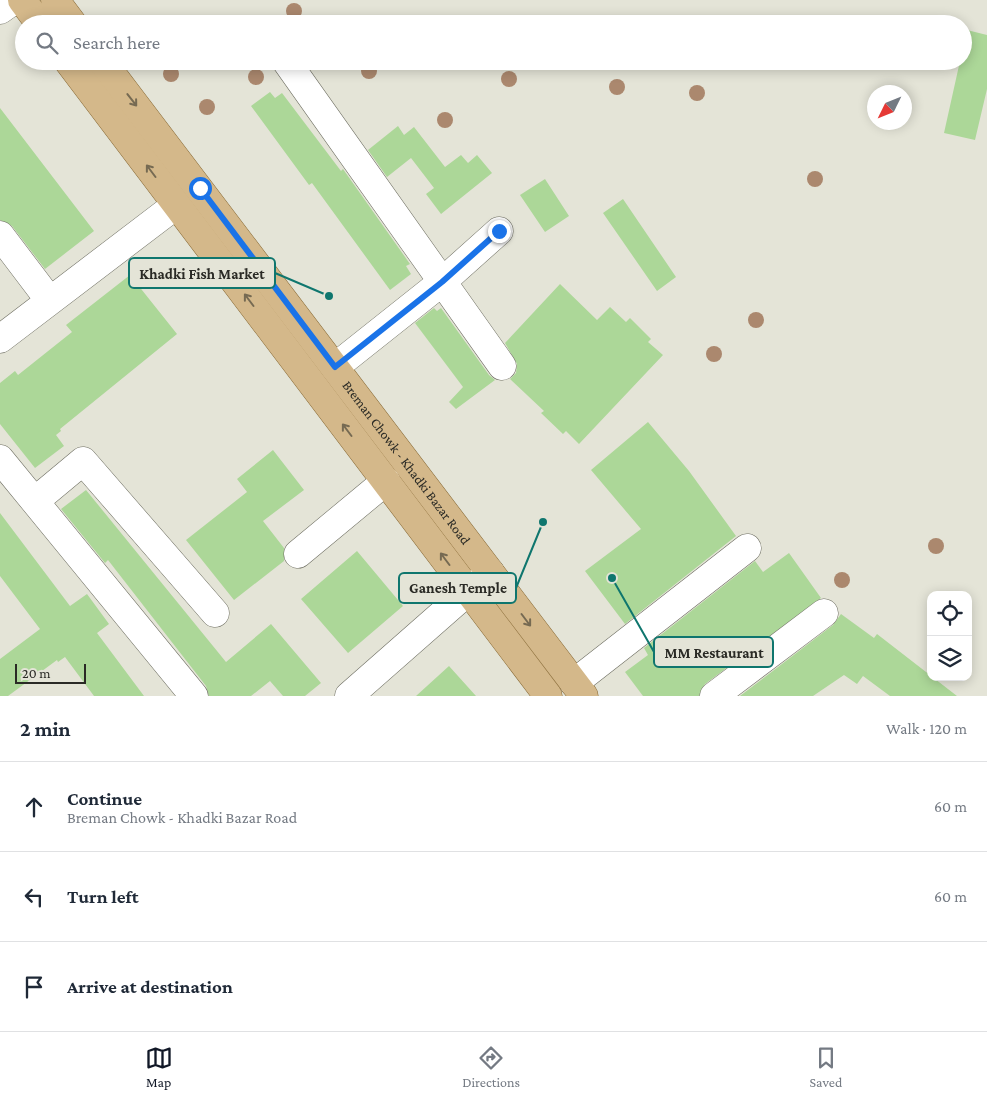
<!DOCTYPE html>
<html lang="en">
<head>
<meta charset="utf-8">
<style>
  body { margin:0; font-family:"Crimson Pro",serif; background:#f2f2f3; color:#1f2937 }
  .controls { position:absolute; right:15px; bottom:15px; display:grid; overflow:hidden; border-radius:10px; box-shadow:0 2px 12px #0003 }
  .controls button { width:45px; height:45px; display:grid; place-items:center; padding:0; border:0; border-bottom:1px solid #e0e1e3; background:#fff; color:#1f2937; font:25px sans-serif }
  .compass { position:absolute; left:867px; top:85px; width:45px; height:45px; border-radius:50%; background:#fff; box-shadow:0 2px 12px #0003; rotate:227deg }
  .scale { position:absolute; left:15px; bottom:12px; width:71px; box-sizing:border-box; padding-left:5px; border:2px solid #2a2a25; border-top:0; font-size:14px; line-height:18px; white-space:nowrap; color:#2a2a25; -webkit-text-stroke:4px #e4e4d7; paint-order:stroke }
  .stop { position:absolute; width:15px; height:15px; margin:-11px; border:4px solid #1a73e8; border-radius:50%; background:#fff }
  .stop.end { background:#1a73e8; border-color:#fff; box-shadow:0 1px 5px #0008 }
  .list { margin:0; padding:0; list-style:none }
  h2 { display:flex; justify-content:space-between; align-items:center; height:65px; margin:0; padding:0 20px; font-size:21px }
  h2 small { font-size:16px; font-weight:400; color:#747a83 }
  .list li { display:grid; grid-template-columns:32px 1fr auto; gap:15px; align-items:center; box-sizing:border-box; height:90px; padding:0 20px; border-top:1px solid #e0e1e3 }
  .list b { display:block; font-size:19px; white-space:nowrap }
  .list p { margin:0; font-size:16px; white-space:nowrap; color:#747a83 }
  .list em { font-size:16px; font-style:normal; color:#747a83 }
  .icon { flex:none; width:28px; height:28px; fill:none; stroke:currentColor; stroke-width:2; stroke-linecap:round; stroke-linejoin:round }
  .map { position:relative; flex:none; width:987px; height:696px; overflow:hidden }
  .search { position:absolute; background:#fff; box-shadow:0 2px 12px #0003; left:15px; right:15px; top:15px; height:55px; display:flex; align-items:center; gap:12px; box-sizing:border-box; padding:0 18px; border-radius:28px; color:#747a83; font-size:19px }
  .sheet { height:335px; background:#fff }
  nav { display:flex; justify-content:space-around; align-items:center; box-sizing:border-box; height:70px; border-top:1px solid #e0e1e3; background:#fff; font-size:14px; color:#747a83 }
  nav a { display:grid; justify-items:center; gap:2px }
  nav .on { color:#111827 }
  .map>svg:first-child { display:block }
</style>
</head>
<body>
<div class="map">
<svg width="987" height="696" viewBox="0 0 987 696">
  <rect width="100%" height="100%" fill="#e4e4d7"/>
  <path fill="#acd798" d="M967,30L987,35V89L975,140L944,133L960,61H963V47Z
    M270,92L275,98L282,93L341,171L343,169L410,264L406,266L411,274L390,290L312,183L309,185L251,106Z
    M0,108L94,231L45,269L12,226L0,220Z
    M398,126L404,135L414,127L445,167L461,155L468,163L477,155L492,173L441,214L426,194L434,188L411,158L387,177L368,150Z
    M545,179L569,216L545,232L520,195Z
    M623,199L676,277L657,291L603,213Z
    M130,275L177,334L60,429L61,431L56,435L64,446L35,468L0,424V383L15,371L18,375L72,332L66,325Z
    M560,284L597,320L610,307L626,322L630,318L651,339L648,342L663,355L579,444L566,431L563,434L541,413L544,411L510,379L516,373L517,364L505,343Z
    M434,308L437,311L441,308L489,375L495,380L456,409L449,402L463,387L415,323Z
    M648,422L689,471L736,536L625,624L585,571L641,529L591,470Z
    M273,450L304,490L263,521L284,548V561L234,600L186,540L247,492L237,479Z
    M86,490L226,662L271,624L321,683L305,696H283L270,681L251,696H209L206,686L108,560L105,563L61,509Z
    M0,513L70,606L87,594L109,624L97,633L144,696H94L65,657L58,662L57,660L8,696H0V659L40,629L0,576Z
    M357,551L403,606L348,653L301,599Z
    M789,553L821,598L705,684L699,696H643L625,672L648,655L644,648L755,561L763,572Z
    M841,614L874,638L877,634L957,696H890L863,676L857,684L844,675L813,696H740L833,625Z
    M449,666L476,696H416Z"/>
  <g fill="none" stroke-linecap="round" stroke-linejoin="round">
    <defs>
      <path id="minor" d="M0,10L14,0
        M286,61L502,366
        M0,235L50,301
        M0,339L176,205
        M335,367L442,282L499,231
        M0,459L194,696
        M35,501L83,461L215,613
        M298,554L386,481
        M574,683L747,548
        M349,696L490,572
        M714,696L824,613"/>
      <g id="major">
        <path d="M22,0L40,24"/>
        <path d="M55,0L73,24"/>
        <path d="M68,61L548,696"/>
        <path id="s1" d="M102,61L584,696"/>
      </g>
    </defs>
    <use href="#minor" stroke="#6e6e62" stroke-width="29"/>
    <use href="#major" stroke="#866834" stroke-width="29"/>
    <use href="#minor" stroke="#fff" stroke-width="28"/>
    <use href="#major" stroke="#d4b88a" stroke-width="28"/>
  </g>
  <g fill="#ab886e">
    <circle cx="294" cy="11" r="8"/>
    <circle cx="369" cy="71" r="8"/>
    <circle cx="171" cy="74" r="8"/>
    <circle cx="256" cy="77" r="8"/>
    <circle cx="509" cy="79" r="8"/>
    <circle cx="617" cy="87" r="8"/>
    <circle cx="697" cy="93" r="8"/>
    <circle cx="207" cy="107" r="8"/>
    <circle cx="445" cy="120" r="8"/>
    <circle cx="815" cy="179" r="8"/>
    <circle cx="756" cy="320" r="8"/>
    <circle cx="714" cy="354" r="8"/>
    <circle cx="936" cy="546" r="8"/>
    <circle cx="842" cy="580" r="8"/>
  </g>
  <defs><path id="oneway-shaft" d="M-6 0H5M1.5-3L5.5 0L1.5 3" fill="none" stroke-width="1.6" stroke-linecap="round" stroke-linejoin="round" transform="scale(1.25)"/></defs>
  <g stroke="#766a52">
    <use href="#oneway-shaft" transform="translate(132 100) rotate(52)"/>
    <use href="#oneway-shaft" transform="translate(151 171) rotate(-127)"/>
    <use href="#oneway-shaft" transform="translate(249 300) rotate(-127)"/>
    <use href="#oneway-shaft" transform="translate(347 430) rotate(-127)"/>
    <use href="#oneway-shaft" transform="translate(445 559) rotate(-127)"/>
    <use href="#oneway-shaft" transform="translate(526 620) rotate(53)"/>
  </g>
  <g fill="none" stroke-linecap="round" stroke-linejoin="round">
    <path stroke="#1a73e8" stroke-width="6" d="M200,188L335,367L442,282L499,231"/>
  </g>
  <g text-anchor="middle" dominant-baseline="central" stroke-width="4.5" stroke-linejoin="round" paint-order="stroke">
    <g font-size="14" fill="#2a2a25" stroke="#e4e4d7">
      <text stroke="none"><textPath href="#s1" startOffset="504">Breman Chowk - Khadki Bazar Road</textPath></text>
    </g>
  </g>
  <path fill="none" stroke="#0f766e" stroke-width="2" d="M329 296L275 273M543 522L516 588M612 578L654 652"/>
  <g fill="#0f766e" stroke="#e4e4d7" stroke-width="2">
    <circle cx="329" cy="296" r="5"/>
    <circle cx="543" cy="522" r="5"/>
    <circle cx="612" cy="578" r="5"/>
  </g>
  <g fill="#e4e4d7" stroke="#0f766e" stroke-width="2">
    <rect x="129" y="258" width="146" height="30" rx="5"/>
    <rect x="399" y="573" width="117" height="30" rx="5"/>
    <rect x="654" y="637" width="119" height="30" rx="5"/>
  </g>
  <g font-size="15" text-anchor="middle" font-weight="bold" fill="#2a2a25">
    <text x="202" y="279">Khadki Fish Market</text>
    <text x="458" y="593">Ganesh Temple</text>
    <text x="714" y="658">MM Restaurant</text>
  </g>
</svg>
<div class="controls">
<button><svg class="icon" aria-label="locate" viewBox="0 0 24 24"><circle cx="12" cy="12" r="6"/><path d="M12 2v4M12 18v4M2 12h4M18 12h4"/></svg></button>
<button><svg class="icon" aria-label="layers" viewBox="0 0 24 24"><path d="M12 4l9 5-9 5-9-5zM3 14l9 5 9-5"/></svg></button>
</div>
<svg class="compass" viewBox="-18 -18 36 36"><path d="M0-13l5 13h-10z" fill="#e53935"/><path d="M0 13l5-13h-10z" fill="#747a83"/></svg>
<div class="scale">20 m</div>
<div class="stop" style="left:200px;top:188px"></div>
<div class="stop end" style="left:499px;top:231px"></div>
<div class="search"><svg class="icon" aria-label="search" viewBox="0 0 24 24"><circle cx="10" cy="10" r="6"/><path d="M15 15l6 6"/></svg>Search here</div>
</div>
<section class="sheet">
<h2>2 min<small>Walk · 120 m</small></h2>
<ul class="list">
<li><svg class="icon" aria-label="ahead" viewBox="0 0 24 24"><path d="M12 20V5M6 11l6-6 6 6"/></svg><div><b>Continue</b><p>Breman Chowk - Khadki Bazar Road</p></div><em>60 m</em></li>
<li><svg class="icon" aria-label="left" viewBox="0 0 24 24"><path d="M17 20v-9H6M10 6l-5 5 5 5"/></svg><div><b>Turn left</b></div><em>60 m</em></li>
<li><svg class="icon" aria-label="arrive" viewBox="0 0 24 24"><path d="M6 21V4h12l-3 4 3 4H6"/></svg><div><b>Arrive at destination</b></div></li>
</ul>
</section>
<nav>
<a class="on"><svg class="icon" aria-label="map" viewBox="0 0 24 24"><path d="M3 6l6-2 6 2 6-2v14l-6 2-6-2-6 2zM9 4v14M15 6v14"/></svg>Map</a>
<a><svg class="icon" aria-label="directions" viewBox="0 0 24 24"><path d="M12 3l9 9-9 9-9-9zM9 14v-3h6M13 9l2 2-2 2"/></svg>Directions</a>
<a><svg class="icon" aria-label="saved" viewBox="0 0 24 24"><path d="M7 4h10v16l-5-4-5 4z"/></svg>Saved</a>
</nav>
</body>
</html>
